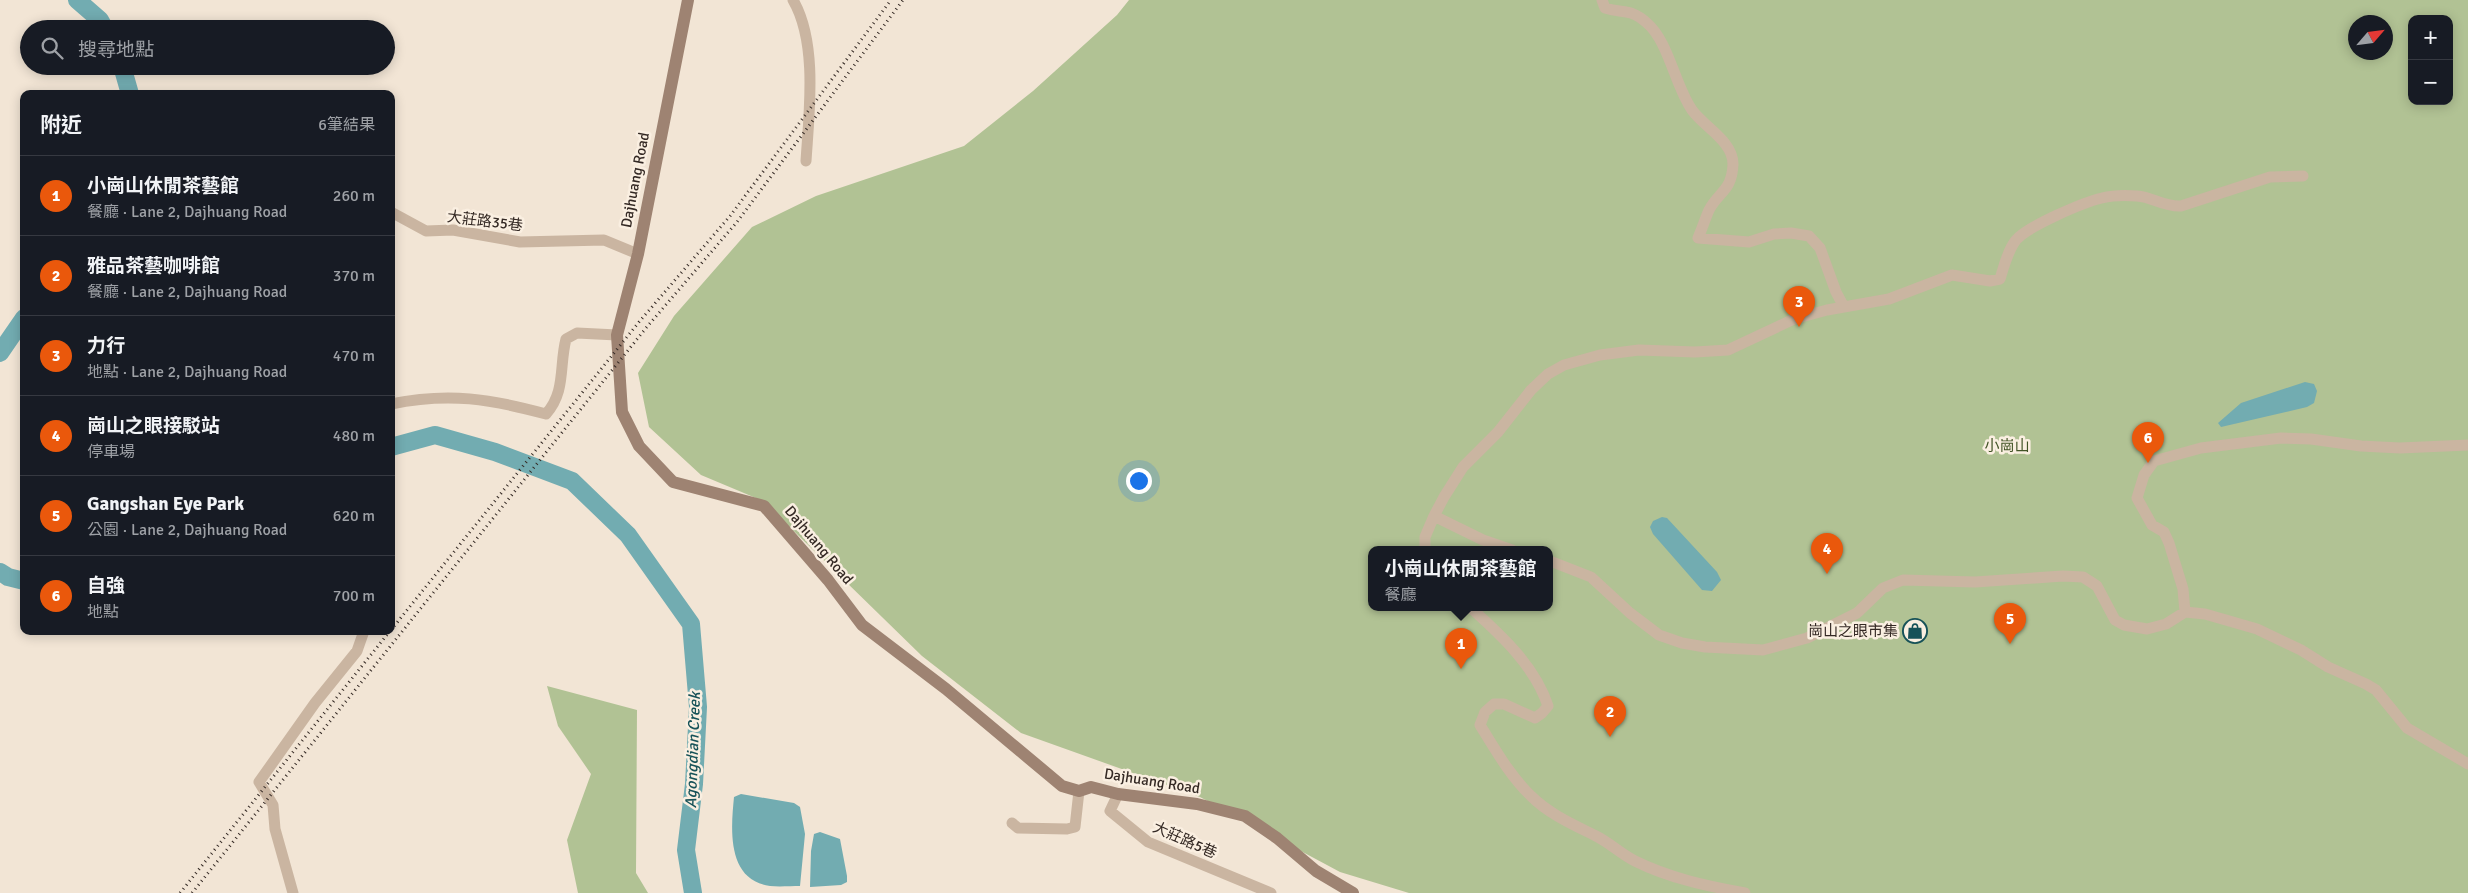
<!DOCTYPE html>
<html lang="zh-TW">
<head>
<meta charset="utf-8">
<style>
  body { margin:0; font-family:Signika,"Noto Sans TC",sans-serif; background:#242831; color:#f1f3f6 }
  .controls { position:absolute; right:15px; top:15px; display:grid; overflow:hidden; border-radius:10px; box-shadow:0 2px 12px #0003 }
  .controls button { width:45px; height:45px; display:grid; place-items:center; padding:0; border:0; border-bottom:1px solid #363941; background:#171b24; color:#f1f3f6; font:25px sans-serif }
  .compass { position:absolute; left:2348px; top:15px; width:45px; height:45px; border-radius:50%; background:#171b24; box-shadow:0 2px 12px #0003; rotate:62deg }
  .you { position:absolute; left:1138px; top:480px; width:18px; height:18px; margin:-12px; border:4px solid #fff; border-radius:50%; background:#1a73e8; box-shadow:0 0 0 8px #1a73e833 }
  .badge { display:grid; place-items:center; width:32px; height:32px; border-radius:50%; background:#ea580c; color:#fff; font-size:16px; font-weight:700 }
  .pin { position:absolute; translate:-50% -41px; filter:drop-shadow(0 1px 2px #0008) }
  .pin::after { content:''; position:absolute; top:26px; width:18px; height:15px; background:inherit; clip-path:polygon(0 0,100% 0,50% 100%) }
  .popup { position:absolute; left:1368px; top:546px; width:185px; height:65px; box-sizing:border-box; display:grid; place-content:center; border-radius:10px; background:#171b24; filter:drop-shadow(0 1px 4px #0005); font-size:16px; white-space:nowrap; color:#9ea1a6 }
  .popup b { font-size:19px; color:#f1f3f6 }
  .popup::after { content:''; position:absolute; left:50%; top:100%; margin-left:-10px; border:10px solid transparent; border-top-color:#171b24 }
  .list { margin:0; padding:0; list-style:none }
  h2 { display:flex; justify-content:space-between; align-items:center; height:65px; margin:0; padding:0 20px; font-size:21px }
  h2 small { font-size:16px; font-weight:400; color:#9ea1a6 }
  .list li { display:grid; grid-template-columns:32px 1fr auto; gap:15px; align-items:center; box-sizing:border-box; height:80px; padding:0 20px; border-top:1px solid #363941 }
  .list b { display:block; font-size:19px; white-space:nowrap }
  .list p { margin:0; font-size:16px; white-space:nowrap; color:#9ea1a6 }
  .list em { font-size:16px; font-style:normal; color:#9ea1a6 }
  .icon { flex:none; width:28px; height:28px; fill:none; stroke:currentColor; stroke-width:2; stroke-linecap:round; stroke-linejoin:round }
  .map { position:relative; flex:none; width:2468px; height:893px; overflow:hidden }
  .search { position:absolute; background:#171b24; box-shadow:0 2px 12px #0003; left:20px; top:20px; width:375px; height:55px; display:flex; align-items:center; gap:12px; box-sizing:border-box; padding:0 18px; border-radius:28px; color:#9ea1a6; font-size:19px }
  .panel { position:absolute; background:#171b24; box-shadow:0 2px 12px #0003; left:20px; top:90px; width:375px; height:545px; border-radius:10px }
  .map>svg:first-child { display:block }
</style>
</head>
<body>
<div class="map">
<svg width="2468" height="893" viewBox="0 0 2468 893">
  <rect width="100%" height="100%" fill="#f2e5d5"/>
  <path fill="#b1c294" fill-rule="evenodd" d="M1129,0H2468V893H1409L1340,872L1200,797L1021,733L922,656L763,501L701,475L649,427L638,373L674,316L752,227L816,196L964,146L1033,91L1117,15ZM2412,19H2449V101H2412ZM2356,22H2386V52H2356ZM1372,550H1550V608H1372Z
    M547,686L637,710L636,873L648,893H578L567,840L591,774L558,726Z"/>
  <path fill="#72acb1" d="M2305,382L2314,384L2317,391L2314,403L2307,407L2221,427L2218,423L2241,403Z
    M1662,517L1667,518L1717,572L1721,580L1712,591L1702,590L1653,534L1650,527L1653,521Z
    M741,794L794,803L800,807L805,834L800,886C791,886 779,887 770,886C726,880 731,828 734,797Z
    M820,832L840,839L847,876V882L841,885L810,887L811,851L814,834Z"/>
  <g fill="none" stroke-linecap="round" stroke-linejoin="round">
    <path stroke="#72acb1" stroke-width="18" d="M77,0L100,20L105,29
      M122,66L130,94
      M0,353L24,318
      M391,447L435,435L495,452L572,481L628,535L691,624L698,707L694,784L686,850L693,893
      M0,572L8,577L24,581"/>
    <path stroke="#cab5a1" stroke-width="11" d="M793,0C818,43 809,113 806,161
      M1602,0L1605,8C1624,14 1630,8 1647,23C1669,42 1675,86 1692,110C1704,127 1733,141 1733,164C1732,191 1719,191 1709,210C1705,219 1702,229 1698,238L1749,242L1774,234L1791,233L1809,236L1820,248L1836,292L1844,307
      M391,212L426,231L453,230L520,242L604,240L638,254
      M391,404C449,392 491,399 546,414C566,392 559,366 566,339L577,333L617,335
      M1434,516L1444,497L1463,467L1498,432L1531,390L1548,374L1564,365L1600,355L1639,350L1695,352L1728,350L1794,319L1827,310L1889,299L1952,275L1990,281L2000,279C2004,266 2008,250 2016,240C2028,226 2084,202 2102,198C2114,195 2125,195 2137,196C2153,197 2163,207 2181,206L2270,177L2303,176
      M1425,550V537L1434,516L1483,540L1512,550
      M1550,561L1591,577L1630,613L1659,635L1682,643L1705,647L1763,650L1807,638L1857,613L1883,588L1903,580L1975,582L2063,576L2083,577L2097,586L2115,620L2124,625L2147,629L2166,624L2185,612L2205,614L2257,629L2301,650L2328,667L2366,684L2376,690L2407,728L2468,764
      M1471,608C1501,635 1535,666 1548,706L1542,713L1535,718L1504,704H1494L1485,712L1480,725C1495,749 1510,776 1531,796C1549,814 1574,825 1596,836C1610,843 1621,854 1635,861C1669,878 1707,886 1745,893
      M2185,612L2183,589L2169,543L2164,532L2152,525L2137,498L2144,475L2154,461L2201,448L2281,438L2311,439L2361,446L2400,448L2468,445
      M1118,794L1110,811L1148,842L1271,893
      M1012,823L1018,828L1067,829L1075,827L1079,791
      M293,893L275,829L273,805L259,782L315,703L357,651L364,631"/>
    <path stroke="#9e8372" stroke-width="12" d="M688,0L638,254L617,335L622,412L639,446L673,482L764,506L828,580L862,625L946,689L1062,786L1079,791L1091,787L1118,794L1197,804L1245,816L1277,838L1316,871L1353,893"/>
    <path stroke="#342924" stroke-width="3" stroke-dasharray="1 4" stroke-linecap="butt" d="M391,630L639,322L730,216L891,0
      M180,893L390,631
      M192,893L646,328L737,222L903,0"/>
  </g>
  <defs>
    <symbol id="shop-ring" viewBox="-11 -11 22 22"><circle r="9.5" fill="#faefe1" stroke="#175258" stroke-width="1.5"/><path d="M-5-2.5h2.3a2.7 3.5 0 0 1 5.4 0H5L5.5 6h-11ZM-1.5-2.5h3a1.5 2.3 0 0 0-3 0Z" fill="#175258"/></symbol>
  </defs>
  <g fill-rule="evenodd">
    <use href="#shop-ring" x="1901" y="617" width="28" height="28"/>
  </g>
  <g text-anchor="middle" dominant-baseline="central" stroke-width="5" stroke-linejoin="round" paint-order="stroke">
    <g font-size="15" fill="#342924" stroke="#faefe1">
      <text transform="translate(635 180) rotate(-79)">Dajhuang Road</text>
      <text transform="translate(485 221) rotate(7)">大莊路35巷</text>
      <text transform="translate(819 545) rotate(50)">Dajhuang Road</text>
      <text transform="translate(1152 781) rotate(9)">Dajhuang Road</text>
      <text transform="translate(1185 840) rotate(24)">大莊路5巷</text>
    </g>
    <g font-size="15" fill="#425426" stroke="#faefe1">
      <text x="2007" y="446">小崗山</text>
    </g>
    <g font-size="15" fill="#342924" stroke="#faefe1" text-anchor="end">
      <text x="1898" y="631">崗山之眼市集</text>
    </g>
    <g font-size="16" font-style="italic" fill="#175258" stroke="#faefe1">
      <text transform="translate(693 750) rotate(-88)">Agongdian Creek</text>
    </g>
  </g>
</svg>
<div class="controls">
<button>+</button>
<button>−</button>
</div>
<svg class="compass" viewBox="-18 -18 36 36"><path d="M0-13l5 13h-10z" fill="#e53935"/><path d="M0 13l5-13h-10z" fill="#9ea1a6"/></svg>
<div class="you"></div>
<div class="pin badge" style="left:1461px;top:669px">1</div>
<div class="popup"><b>小崗山休閒茶藝館</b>餐廳</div>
<div class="pin badge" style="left:1610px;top:737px">2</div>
<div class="pin badge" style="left:1799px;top:327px">3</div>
<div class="pin badge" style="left:1827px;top:574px">4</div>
<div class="pin badge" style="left:2010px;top:644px">5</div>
<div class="pin badge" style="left:2148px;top:463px">6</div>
<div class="search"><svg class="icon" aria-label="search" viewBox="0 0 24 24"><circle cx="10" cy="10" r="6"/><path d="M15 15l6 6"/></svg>搜尋地點</div>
<section class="panel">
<h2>附近<small>6筆結果</small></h2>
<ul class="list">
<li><span class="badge">1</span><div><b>小崗山休閒茶藝館</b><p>餐廳 · Lane 2, Dajhuang Road</p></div><em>260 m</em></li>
<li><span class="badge">2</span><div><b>雅品茶藝咖啡館</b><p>餐廳 · Lane 2, Dajhuang Road</p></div><em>370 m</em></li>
<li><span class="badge">3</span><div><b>力行</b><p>地點 · Lane 2, Dajhuang Road</p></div><em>470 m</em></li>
<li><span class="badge">4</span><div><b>崗山之眼接駁站</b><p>停車場</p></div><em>480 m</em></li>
<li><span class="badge">5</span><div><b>Gangshan Eye Park</b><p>公園 · Lane 2, Dajhuang Road</p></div><em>620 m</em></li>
<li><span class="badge">6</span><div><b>自強</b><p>地點</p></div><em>700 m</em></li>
</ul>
</section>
</div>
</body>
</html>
